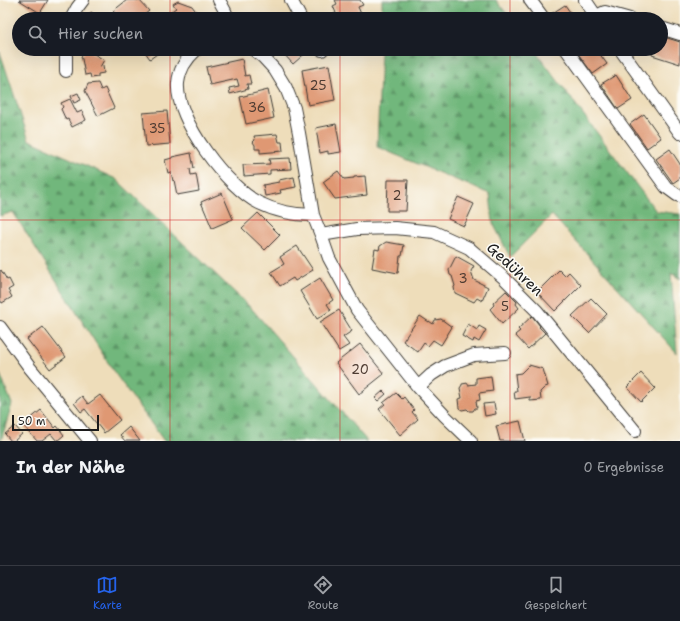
<!DOCTYPE html>
<html lang="de">
<head>
<meta charset="utf-8">
<style>
  body { margin:0; font-family:"Shantell Sans",sans-serif; background:#242831; color:#f1f3f6 }
  .scale { position:absolute; left:12px; bottom:10px; width:87px; box-sizing:border-box; padding-left:4px; border:2px solid #1c1c1c; border-top:0; font-size:11px; line-height:14px; white-space:nowrap; color:#1c1c1c; -webkit-text-stroke:3px #fdfcf7; paint-order:stroke }
  .list { margin:0; padding:0; list-style:none }
  h2 { display:flex; justify-content:space-between; align-items:center; height:52px; margin:0; padding:0 16px; font-size:17px }
  h2 small { font-size:13px; font-weight:400; color:#9ea1a6 }
  .icon { flex:none; width:22px; height:22px; fill:none; stroke:currentColor; stroke-width:2; stroke-linecap:round; stroke-linejoin:round }
  .map { position:relative; flex:none; width:680px; height:441px; overflow:hidden }
  .search { position:absolute; background:#171b24; box-shadow:0 4px 16px #0002; left:12px; right:12px; top:12px; height:44px; display:flex; align-items:center; gap:10px; box-sizing:border-box; padding:0 14px; border-radius:22px; color:#9ea1a6; font-size:15px }
  .sheet { height:124px; background:#171b24 }
  nav { display:flex; justify-content:space-around; align-items:center; box-sizing:border-box; height:56px; border-top:1px solid #363941; background:#171b24; font-size:11px; color:#9ea1a6 }
  nav a { display:grid; justify-items:center; gap:2px }
  nav .on { color:#2563eb }
  .map>svg:first-child { display:block }
</style>
</head>
<body>
<div class="map">
<svg width="680" height="441" viewBox="0 0 680 441">
  <defs>
    <pattern id="forest-firs" width="22" height="20" patternUnits="userSpaceOnUse"><rect width="22" height="20" fill="#71b77c"/><path d="M5 1l3.5 6h-7zM16 11l3.5 6h-7z" fill="#5c9465"/></pattern>
  </defs>
  <rect width="100%" height="100%" fill="#fdfcf7"/>
  <filter id="ink" filterUnits="userSpaceOnUse"><feTurbulence type="fractalNoise" baseFrequency=".025" numOctaves="2"/><feDisplacementMap in="SourceGraphic" scale="8" xChannelSelector="R" yChannelSelector="G"/><feConvolveMatrix kernelMatrix="1 2 1 2 8 2 1 2 1" color-interpolation-filters="sRGB"/></filter>
  <filter id="wash" filterUnits="userSpaceOnUse"><feTurbulence type="fractalNoise" baseFrequency=".012" numOctaves="4" result="noise"/><feDisplacementMap in="SourceGraphic" scale="16" xChannelSelector="R" yChannelSelector="G"/><feGaussianBlur stdDeviation="0.9" result="paint"/><feColorMatrix in="noise" values="0 0 0 0 0 0 0 0 0 0 0 0 0 0 0 0 0 1.4 0 .05"/><feComposite in="paint" operator="in"/></filter>
  <g filter="url(#wash)">
    <rect width="100%" height="100%" fill="#eeddba"/>
    <path fill="url(#forest-firs)" stroke="#466a4c" d="M382,0H496L511,19H382Z
      M381,49H534L656,211L680,214V279L671,273L677,353L552,215L510,257L493,223L490,194L377,147Z
      M0,52L29,140L116,179L251,308L367,441H164L114,372L13,212L0,216Z
      M0,374L12,404L1,441H0Z"/>
    <g id="blocks">
      <path fill="#df9873" d="M19,0H48L40,13Z
        M127,0H139L149,11L139,19H120L113,11Z
        M335,0H360L363,5L358,7L361,14L358,16L359,19H334L332,15L336,13L333,6L337,4Z
        M178,1L192,6L200,17L197,19H168L166,15L176,8L173,4Z
        M565,5L575,19H555L551,14Z
        M91,12L101,19H86Z
        M661,36L680,42V64L652,55L654,49H661Z
        M86,49L104,60L100,67L103,66L104,73L98,74V77L91,78L90,74L85,75L82,59L81,57Z
        M143,49H164L150,59Z
        M284,49H310L293,64L282,52Z
        M579,49H596L607,64L593,74L576,51Z
        M242,59L245,76L249,75L251,84H247L248,89L230,94L229,88L239,86L237,79L210,85L206,67Z
        M329,65L335,100L308,105L302,70Z
        M616,75L632,100L618,109L601,84Z
        M98,83L101,90L105,88L114,108L98,116L85,91L88,84Z
        M268,90L274,118L246,124L240,97Z
        M78,93L81,100L74,103L71,96Z
        M70,99L77,113L82,111L86,120L72,127L68,119L66,120L61,109L63,107L61,103Z
        M167,111L170,144L146,146L143,113Z
        M644,114L661,138L647,148L630,124Z
        M336,124L341,152L328,154V151L320,153L316,128Z
        M277,134L279,142H282L283,151L260,153V149H255V145L253,142L255,140L254,136Z
        M670,149L680,164V178L673,183L656,159Z
        M191,153L194,168L190,169L191,175L196,174L199,191L177,195L174,180L173,181L171,172L168,173L165,160L172,158V157Z
        M290,158L291,169L270,170V174L244,176L243,165L270,164L269,159Z
        M338,171L344,179L354,178V177L365,176L367,195L335,199L323,182Z
        M294,177L296,187L280,190L281,193L265,196L263,185L279,182V180Z
        M388,180H408L406,211H387Z
        M222,193L233,219L212,228L201,202Z
        M458,197L474,204L464,226L448,219Z
        M258,213L280,235L265,250L242,228Z
        M386,242L404,245L402,256H400L398,273L372,268L375,249L379,250L380,246Z
        M297,246L313,270L295,281L293,278L280,286L271,272L284,264L280,257Z
        M456,256L474,266L471,271L474,280L488,287L482,301L477,298L474,302L455,293L454,287L455,286L452,276L450,275L449,270Z
        M1,270L7,280L9,279L13,287L8,290L12,297L2,303L0,300V271Z
        M559,270L565,276L569,272L581,285L555,311L537,292Z
        M320,278L333,300L327,304L331,310L317,319L300,291Z
        M506,291L517,302L516,304L519,308L502,324L490,309L494,305L493,303Z
        M591,298L607,314L589,333L572,316Z
        M339,310L352,331L343,337L349,345L339,351L320,322Z
        M420,316L429,322V321L433,324L435,320L441,319L452,327L441,345L433,340L428,346L424,343L418,352L403,341Z
        M532,316L540,326L539,327L545,333L528,349L515,335L520,331L518,329Z
        M468,324L477,330L479,326L486,330L479,342L474,339L473,342L462,336Z
        M43,327L66,357L50,369L27,339Z
        M360,344L384,374L359,394L336,363Z
        M529,365L543,369L548,386L545,387L540,392L541,400L530,401V397L515,399L514,391H517L515,374L521,373Z
        M641,373L655,388L641,402L627,387Z
        M491,376L493,391L479,393L480,400L476,401L477,408H475L473,411H469L467,409L462,410L459,408L458,399L462,398L460,388L462,385V384L468,383V385L476,384V378Z
        M383,391L386,394L378,401L375,398Z
        M396,393L402,399L404,397L414,410L412,412L418,419L400,435L379,409L385,404L383,403Z
        M100,395L120,420L104,433L85,409L81,412L74,403L82,396L88,404Z
        M494,403L496,414L485,416L483,404Z
        M41,410L55,428L57,426L64,435L57,441L51,434L42,441H37L23,425Z
        M520,421L525,441H500L496,426Z
        M15,426L22,434L14,441H11L5,434Z
        M129,427L140,441H125L120,435Z"/>
    </g>
  </g>
  <g filter="url(#ink)">
    <use href="#blocks" fill-opacity="0" stroke="#3c3934" stroke-width="1"/>
    <g fill="none" stroke-linecap="round" stroke-linejoin="round">
      <defs>
        <path id="minor" d="M219,0L225,11L228,19
          M291,0L301,19
          M530,0L544,19
          M585,0L598,19
          M596,16L605,12L630,19
          M71,19L77,8L83,0
          M661,28L680,34
          M197,49C187,58 179,69 178,83C175,120 228,188 259,203C277,212 293,215 313,215
          M253,49L263,57L275,70L286,88L294,108L299,133L313,215L321,235L329,258L357,310L418,387L445,416L471,441
          M322,49V50
          M566,49L666,187L677,195L680,196
          M620,49L680,133
          M66,71V49
          M321,235L357,229L395,228L434,232L469,248L504,278L537,311L635,431
          M0,327L30,368L90,441
          M418,387L431,375L445,366L474,355L505,353"/>
      </defs>
      <use href="#minor" stroke="#3c3934" stroke-width="14"/>
      <use href="#minor" stroke="#fff" stroke-width="12"/>
    </g>
  </g>
  <path fill="none" stroke="#d62828" stroke-width="1" stroke-opacity="0.55" d="M170,0V19M340,0V19M510,0V19M170,49V441M340,49V441M510,49V441M0,220H680"/>
  <g text-anchor="middle" dominant-baseline="central" stroke-width="3" stroke-linejoin="round" paint-order="stroke">
    <g font-size="13" fill="#4d3b32">
      <text x="318" y="85">25</text>
      <text x="257" y="107">36</text>
      <text x="157" y="128">35</text>
      <text x="397" y="195">2</text>
      <text x="463" y="278">3</text>
      <text x="505" y="306">5</text>
      <text x="360" y="369">20</text>
    </g>
    <g font-size="15" fill="#1c1c1c" stroke="#fdfcf7">
      <text transform="translate(515 269) rotate(43)">Gedühren</text>
    </g>
  </g>
</svg>
<div class="scale">50 m</div>
<div class="search"><svg class="icon" aria-label="search" viewBox="0 0 24 24"><circle cx="10" cy="10" r="6"/><path d="M15 15l6 6"/></svg>Hier suchen</div>
</div>
<section class="sheet">
<h2>In der Nähe<small>0 Ergebnisse</small></h2>
<ul class="list">
</ul>
</section>
<nav>
<a class="on"><svg class="icon" aria-label="map" viewBox="0 0 24 24"><path d="M3 6l6-2 6 2 6-2v14l-6 2-6-2-6 2zM9 4v14M15 6v14"/></svg>Karte</a>
<a><svg class="icon" aria-label="directions" viewBox="0 0 24 24"><path d="M12 3l9 9-9 9-9-9zM9 14v-3h6M13 9l2 2-2 2"/></svg>Route</a>
<a><svg class="icon" aria-label="saved" viewBox="0 0 24 24"><path d="M7 4h10v16l-5-4-5 4z"/></svg>Gespeichert</a>
</nav>
</body>
</html>
